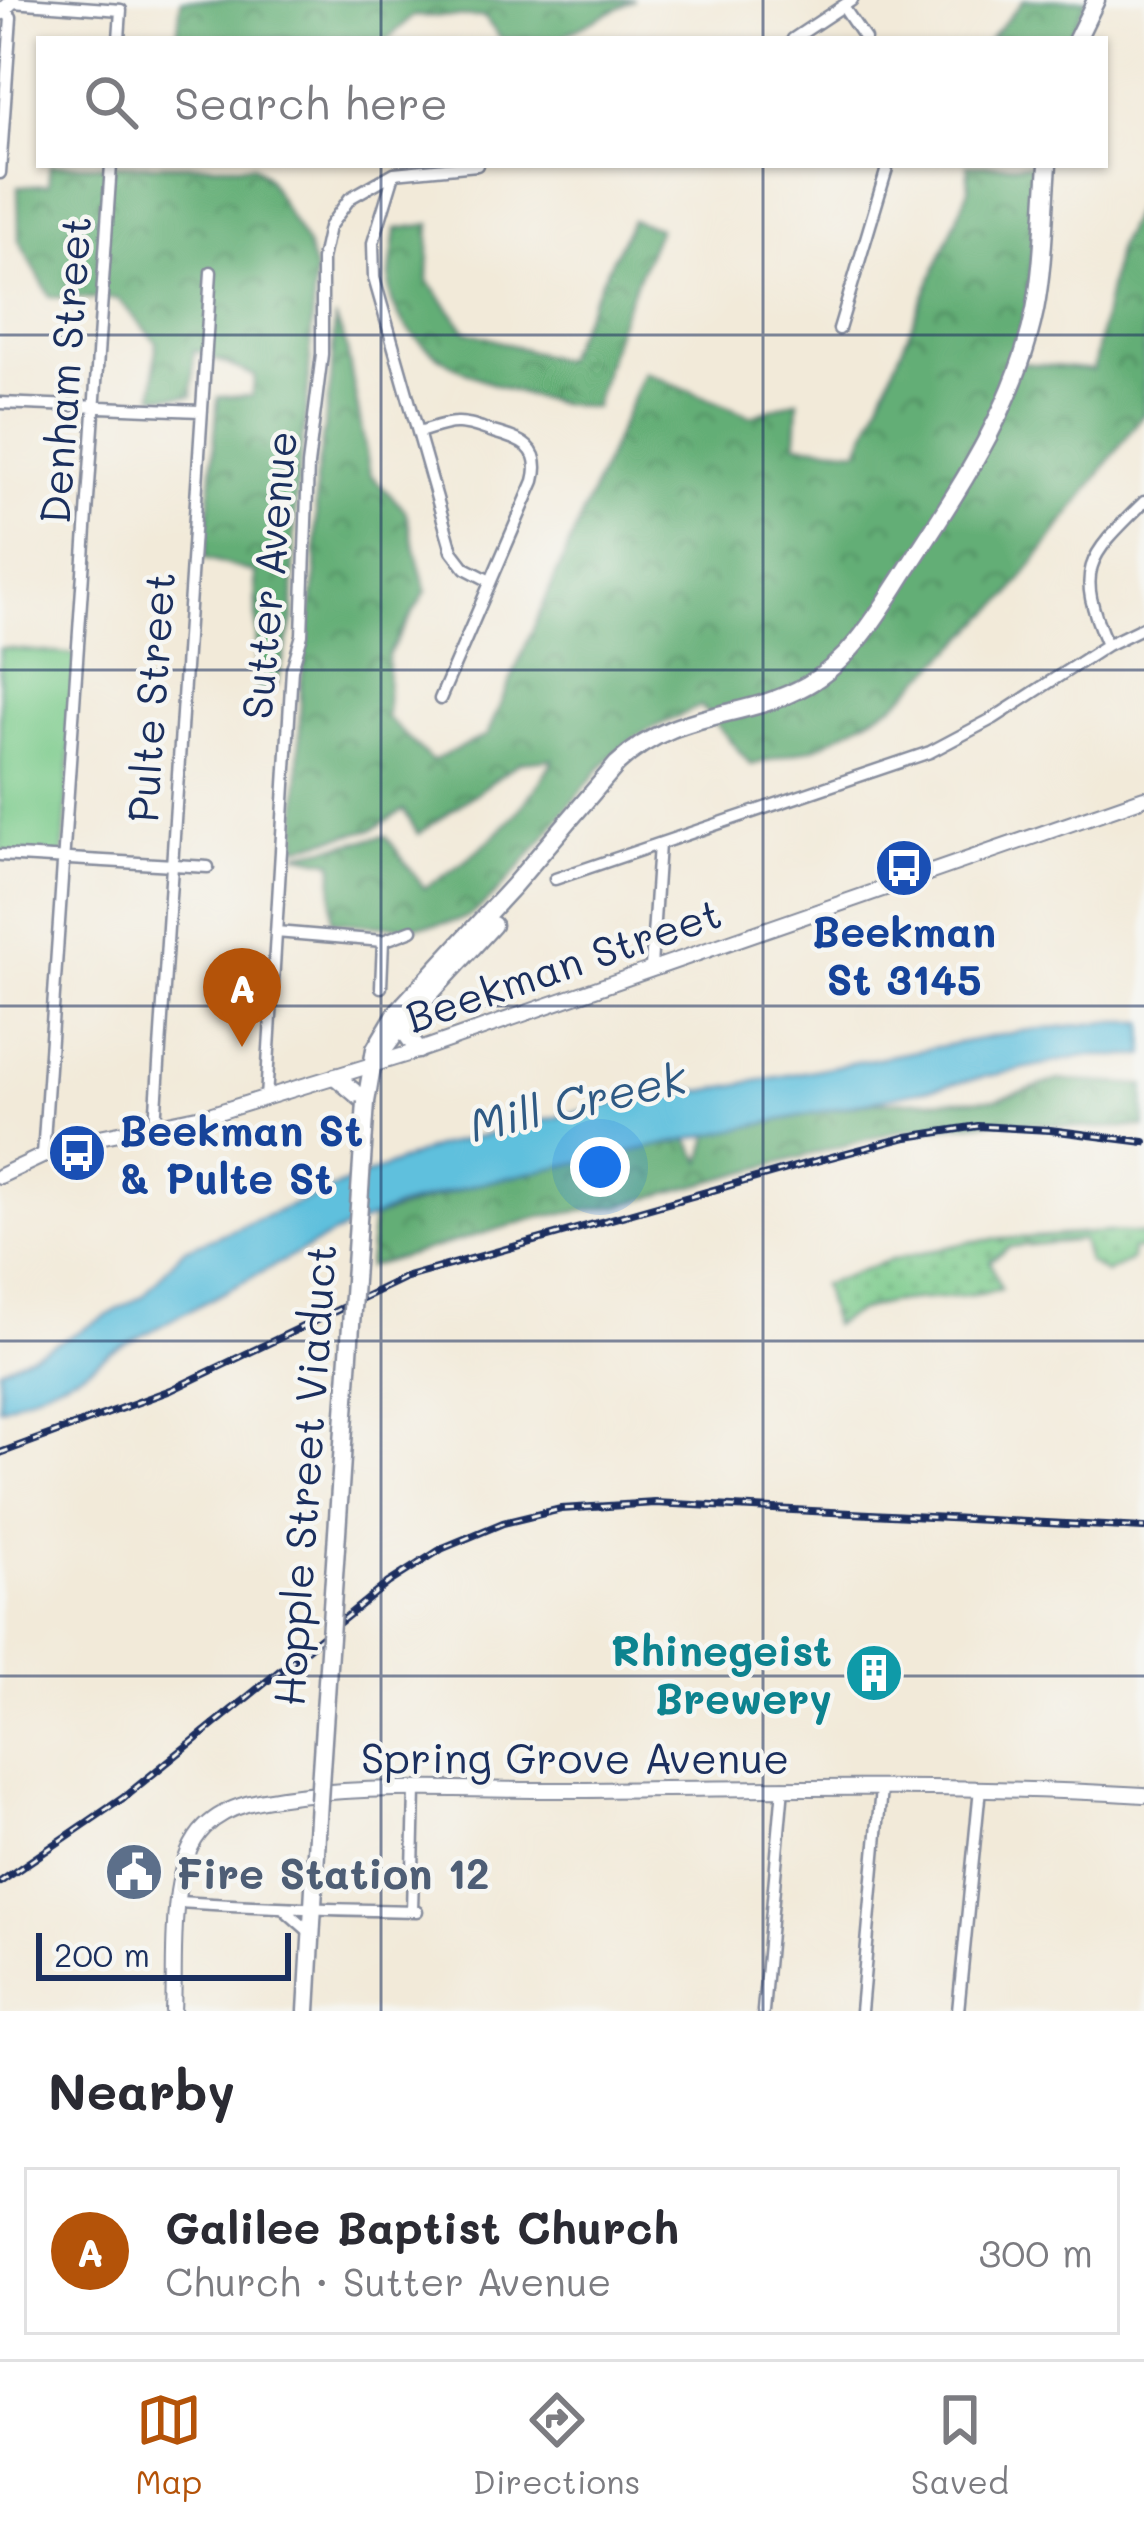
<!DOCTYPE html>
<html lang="en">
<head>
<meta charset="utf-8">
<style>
  body { margin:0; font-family:Mali,sans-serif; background:#f2f2f3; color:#2b2b33 }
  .scale { position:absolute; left:36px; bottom:30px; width:255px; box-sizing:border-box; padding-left:12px; border:6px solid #1b2f5e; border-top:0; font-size:33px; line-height:42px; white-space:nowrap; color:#1b2f5e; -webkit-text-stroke:9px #f6f6f2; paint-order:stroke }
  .you { position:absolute; left:600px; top:1167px; width:42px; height:42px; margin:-30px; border:9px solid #fff; border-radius:50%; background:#1a73e8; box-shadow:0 0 0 18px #1a73e833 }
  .badge { display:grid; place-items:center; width:78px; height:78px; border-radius:50%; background:#b45309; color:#fff; font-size:39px; font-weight:700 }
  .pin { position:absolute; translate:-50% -99px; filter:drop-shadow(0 3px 6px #0008) }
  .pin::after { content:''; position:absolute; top:63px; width:42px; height:36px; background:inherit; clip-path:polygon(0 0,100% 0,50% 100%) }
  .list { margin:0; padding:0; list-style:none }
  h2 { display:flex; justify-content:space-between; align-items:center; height:156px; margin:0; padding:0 48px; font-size:51px }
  h2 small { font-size:39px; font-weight:400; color:#7c7c81 }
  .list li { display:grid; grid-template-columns:78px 1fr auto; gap:36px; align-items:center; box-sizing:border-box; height:168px; margin:0 24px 24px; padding:0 24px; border:3px solid #e1e1e2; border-radius:0px }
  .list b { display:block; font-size:45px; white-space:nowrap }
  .list p { margin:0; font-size:39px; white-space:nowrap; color:#7c7c81 }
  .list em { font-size:39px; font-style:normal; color:#7c7c81 }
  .icon { flex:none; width:66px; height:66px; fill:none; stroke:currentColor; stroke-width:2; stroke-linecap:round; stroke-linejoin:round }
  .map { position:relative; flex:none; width:1144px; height:2011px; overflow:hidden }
  .search { position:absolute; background:#fff; box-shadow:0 3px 9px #0004; left:36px; right:36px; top:36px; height:132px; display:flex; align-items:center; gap:30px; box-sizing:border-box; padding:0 42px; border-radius:0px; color:#7c7c81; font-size:45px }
  .sheet { height:348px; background:#fff }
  nav { display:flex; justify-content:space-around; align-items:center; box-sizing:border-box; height:168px; border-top:3px solid #e1e1e2; background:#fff; font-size:33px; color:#7c7c81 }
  nav a { display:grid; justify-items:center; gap:6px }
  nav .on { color:#b45309 }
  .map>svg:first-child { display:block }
</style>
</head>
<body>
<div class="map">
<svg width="1144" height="2011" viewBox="0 0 1144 2011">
  <defs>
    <pattern id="grass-dots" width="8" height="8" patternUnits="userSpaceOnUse" patternTransform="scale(3)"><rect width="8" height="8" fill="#7aca8a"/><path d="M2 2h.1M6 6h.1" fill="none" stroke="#63a474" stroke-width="1.8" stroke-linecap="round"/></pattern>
    <pattern id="forest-crowns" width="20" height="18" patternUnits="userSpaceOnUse" patternTransform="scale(3)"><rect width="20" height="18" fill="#63ae76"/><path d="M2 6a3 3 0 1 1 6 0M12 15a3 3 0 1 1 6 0" fill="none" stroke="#518e64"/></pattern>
  </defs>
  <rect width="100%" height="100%" fill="#f6f6f2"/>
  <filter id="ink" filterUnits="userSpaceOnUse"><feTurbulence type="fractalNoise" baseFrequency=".00833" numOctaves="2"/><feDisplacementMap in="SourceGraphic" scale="24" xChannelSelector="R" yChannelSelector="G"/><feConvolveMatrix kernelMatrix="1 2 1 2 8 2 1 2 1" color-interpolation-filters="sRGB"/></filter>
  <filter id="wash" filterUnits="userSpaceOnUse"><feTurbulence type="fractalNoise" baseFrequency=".004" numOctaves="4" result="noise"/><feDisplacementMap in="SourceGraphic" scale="48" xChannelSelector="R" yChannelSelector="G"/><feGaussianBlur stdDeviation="2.7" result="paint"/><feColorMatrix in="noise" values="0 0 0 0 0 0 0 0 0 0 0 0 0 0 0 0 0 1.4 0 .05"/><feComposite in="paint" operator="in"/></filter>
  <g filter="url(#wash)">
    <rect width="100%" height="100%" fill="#f2ead9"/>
    <path fill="url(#grass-dots)" stroke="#4a7c74" stroke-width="3" d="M1109,1232L1144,1234V1249H1132L1131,1260L1106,1273L1088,1262L1082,1240L1009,1247L990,1261L1001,1289C941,1307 888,1288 833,1325L822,1285L887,1261L974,1241Z"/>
    <path fill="url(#forest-crowns)" stroke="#3f6e6a" stroke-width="3" d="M181,0H634L556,39H501L484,17L413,16L388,39H177Z
      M1024,0H1087L1069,39H990Z
      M50,165H254L267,177L307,246L315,270L308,393L295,502L293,620L277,685L258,692L255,573L205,558L218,397L252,396L255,376L194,350L192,396H154L156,342L118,299L50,297L19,240L18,187L48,185Z
      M967,165H1040L1028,305L1012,362L1093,370L1117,248L1144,189V413L1011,594L896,703L817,747L751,765L701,706C667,722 632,734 606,762C573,796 500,905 462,919C432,930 364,926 332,921L333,862L296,854L386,836L424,888C476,858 525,814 553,759L520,762L418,834L404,810L373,829L297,847L301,682L316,574V480L331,381L335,317L346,345L370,474L405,510L426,591L388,655L387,718L432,761L487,735L644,372L751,416L798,400L796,444L859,450L969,189Z
      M632,220L659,228L618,325L594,408C529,401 421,371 393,304C385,285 394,250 396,229L430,224L428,281L466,331L562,361Z
      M1058,1080L1144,1085V1127L1089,1128L1001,1121L898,1131L619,1206L540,1217L368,1267L373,1218L477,1184L687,1138L702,1162L710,1133L873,1102L997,1099Z"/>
    <path fill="#7aca8a" stroke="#4a7c74" stroke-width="3" d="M0,648L77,655L63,859L0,855Z"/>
    <path fill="#5fc0dd" stroke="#3d789e" stroke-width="3" d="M1109,1022H1144V1056H1084L477,1184L397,1207L332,1235L111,1352L82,1372L0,1408V1369L65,1339L144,1295L183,1250L435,1147L677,1088L703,1091L1022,1031Z"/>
  </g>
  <g filter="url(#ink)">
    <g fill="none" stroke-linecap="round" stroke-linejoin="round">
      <defs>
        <path id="street" d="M12,2L121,10L119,39
          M844,8L865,39
          M0,10L11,17L0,173
          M793,39L852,0
          M394,174L373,243L374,278L452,551L465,568L490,581
          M839,329L888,165
          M0,403L200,411
          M419,432C430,429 444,423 456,423C468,422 481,428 493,432C521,440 543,447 534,481L440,699
          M1107,645C1074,568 1088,557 1144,502
          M0,855L208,867
          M555,879L930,752L994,718L1107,645L1144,627
          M276,932L383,941L412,930
          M651,967L659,844
          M381,987L383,941
          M266,1099L292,669L302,635L308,465L322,354V259L329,227L350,198L394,173L477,165
          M155,1125L211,272
          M43,1155L111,165
          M178,1902C258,1907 337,1910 417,1911
          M285,1910L310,1932
          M412,1911L415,1790
          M763,2011L783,1787
          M861,2011L881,1789
          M958,2011L980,1788"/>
        <path id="secondary" d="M0,13L13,0
          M0,1176L70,1143L212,1114L411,1053L1144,798
          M173,2011C176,1959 166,1865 205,1827C229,1803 265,1799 298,1795C391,1784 486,1791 580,1790C768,1788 956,1784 1144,1795"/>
        <path id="primary" d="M1077,39L1096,0
          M404,1022L407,1035L418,1050
          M373,1065L404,1022L493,925
          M336,1077L366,1102
          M366,1102L375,1049L397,1012L513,886L617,764C678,707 741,722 807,685C853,659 879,612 907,569C960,487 1015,408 1035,310C1044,263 1044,213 1048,165
          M307,2011L319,1800"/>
      </defs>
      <use href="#street" stroke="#868c9c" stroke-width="15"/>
      <use href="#secondary" stroke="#868c9c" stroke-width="18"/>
      <use href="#primary" stroke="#868c9c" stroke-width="21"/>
      <use href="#street" stroke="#fff" stroke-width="10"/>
      <use href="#secondary" stroke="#fff" stroke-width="14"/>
      <use href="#primary" stroke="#fff" stroke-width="16"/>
      <defs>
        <path id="rail" d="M0,1453L171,1390L404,1278L805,1164L907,1137L978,1126L1050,1130L1144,1142
          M0,1882L123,1798L388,1583L443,1548L503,1523L561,1509L655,1503L1144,1528"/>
      </defs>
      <use href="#rail" stroke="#1b2f5e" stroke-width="8"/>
      <use href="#rail" stroke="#f6f6f2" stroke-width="3" stroke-dasharray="9" stroke-linecap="butt"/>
      <defs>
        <path id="primary-bridge" d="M319,1800L366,1102"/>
      </defs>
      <use href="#primary-bridge" stroke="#868c9c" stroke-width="21" stroke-linecap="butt"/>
      <use href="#primary-bridge" stroke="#fff" stroke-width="16"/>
    </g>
  </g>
  <path fill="none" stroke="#1b2f5e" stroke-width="3" stroke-opacity="0.55" d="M381,0V39M763,0V39M381,165V2011M763,165V2011M0,335H1144M0,670H1144M0,1006H1144M0,1341H1144M0,1676H1144"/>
  <defs>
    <symbol id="bus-disc" viewBox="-11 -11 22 22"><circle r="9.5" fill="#1a4fb4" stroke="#f6f6f2"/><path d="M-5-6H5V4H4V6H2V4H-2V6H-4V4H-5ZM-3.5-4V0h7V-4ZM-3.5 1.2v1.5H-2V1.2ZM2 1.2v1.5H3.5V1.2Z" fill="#fff"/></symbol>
    <symbol id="building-disc" viewBox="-11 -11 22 22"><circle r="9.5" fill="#0f9aa8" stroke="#f6f6f2"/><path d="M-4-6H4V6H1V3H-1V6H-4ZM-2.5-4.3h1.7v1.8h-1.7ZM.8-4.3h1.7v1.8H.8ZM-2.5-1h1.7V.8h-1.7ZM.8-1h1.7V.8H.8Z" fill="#fff"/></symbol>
    <symbol id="civic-disc" viewBox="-11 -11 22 22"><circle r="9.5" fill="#5c6f8a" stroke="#f6f6f2"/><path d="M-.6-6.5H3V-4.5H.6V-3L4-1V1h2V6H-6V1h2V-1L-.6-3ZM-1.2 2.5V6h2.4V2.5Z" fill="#fff"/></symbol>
  </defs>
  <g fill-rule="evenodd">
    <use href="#bus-disc" x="871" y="835" width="66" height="66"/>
    <use href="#bus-disc" x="44" y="1120" width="66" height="66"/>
    <use href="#building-disc" x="841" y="1640" width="66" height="66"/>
    <use href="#civic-disc" x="101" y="1839" width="66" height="66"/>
  </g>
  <g text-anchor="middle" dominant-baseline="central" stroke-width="9" stroke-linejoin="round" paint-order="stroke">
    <g font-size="42" fill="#1b2f5e" stroke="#f6f6f2">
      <text transform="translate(64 370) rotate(-86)">Denham Street</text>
      <text transform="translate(268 575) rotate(-85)">Sutter Avenue</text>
      <text transform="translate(150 697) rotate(-86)">Pulte Street</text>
      <text transform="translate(563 964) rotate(-19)">Beekman Street</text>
      <text transform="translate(304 1475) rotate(-86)">Hopple Street Viaduct</text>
      <text x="575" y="1757">Spring Grove Avenue</text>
    </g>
    <g font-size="42" font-weight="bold" fill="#164399" stroke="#f6f6f2">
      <text x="904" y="930">Beekman<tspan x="904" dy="48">St 3145</tspan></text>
      <text x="119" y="1129" text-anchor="start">Beekman St<tspan x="119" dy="48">&amp; Pulte St</tspan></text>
    </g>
    <g font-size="42" font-weight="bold" fill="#0d838f" stroke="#f6f6f2" text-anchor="end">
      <text x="832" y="1649">Rhinegeist<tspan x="832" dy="48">Brewery</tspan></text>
    </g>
    <g font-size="42" font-weight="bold" fill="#4e5e75" stroke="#f6f6f2" text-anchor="start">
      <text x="176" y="1872">Fire Station 12</text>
    </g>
    <g font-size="45" font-style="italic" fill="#2f5a84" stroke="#f6f6f2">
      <text transform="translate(577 1100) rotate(-13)">Mill Creek</text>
    </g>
  </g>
</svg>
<div class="scale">200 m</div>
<div class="you"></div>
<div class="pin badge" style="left:242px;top:1047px">A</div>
<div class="search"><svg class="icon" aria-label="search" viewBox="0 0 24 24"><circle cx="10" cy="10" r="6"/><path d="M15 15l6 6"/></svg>Search here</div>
</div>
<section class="sheet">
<h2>Nearby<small></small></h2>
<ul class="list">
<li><span class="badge">A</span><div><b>Galilee Baptist Church</b><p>Church · Sutter Avenue</p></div><em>300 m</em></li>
</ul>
</section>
<nav>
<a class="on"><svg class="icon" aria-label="map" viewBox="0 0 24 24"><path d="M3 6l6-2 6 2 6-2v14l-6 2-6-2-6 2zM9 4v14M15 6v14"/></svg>Map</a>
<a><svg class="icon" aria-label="directions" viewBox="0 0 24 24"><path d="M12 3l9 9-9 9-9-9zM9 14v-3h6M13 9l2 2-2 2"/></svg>Directions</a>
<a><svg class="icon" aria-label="saved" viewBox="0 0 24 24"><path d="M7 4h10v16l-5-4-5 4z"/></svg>Saved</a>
</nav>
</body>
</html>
